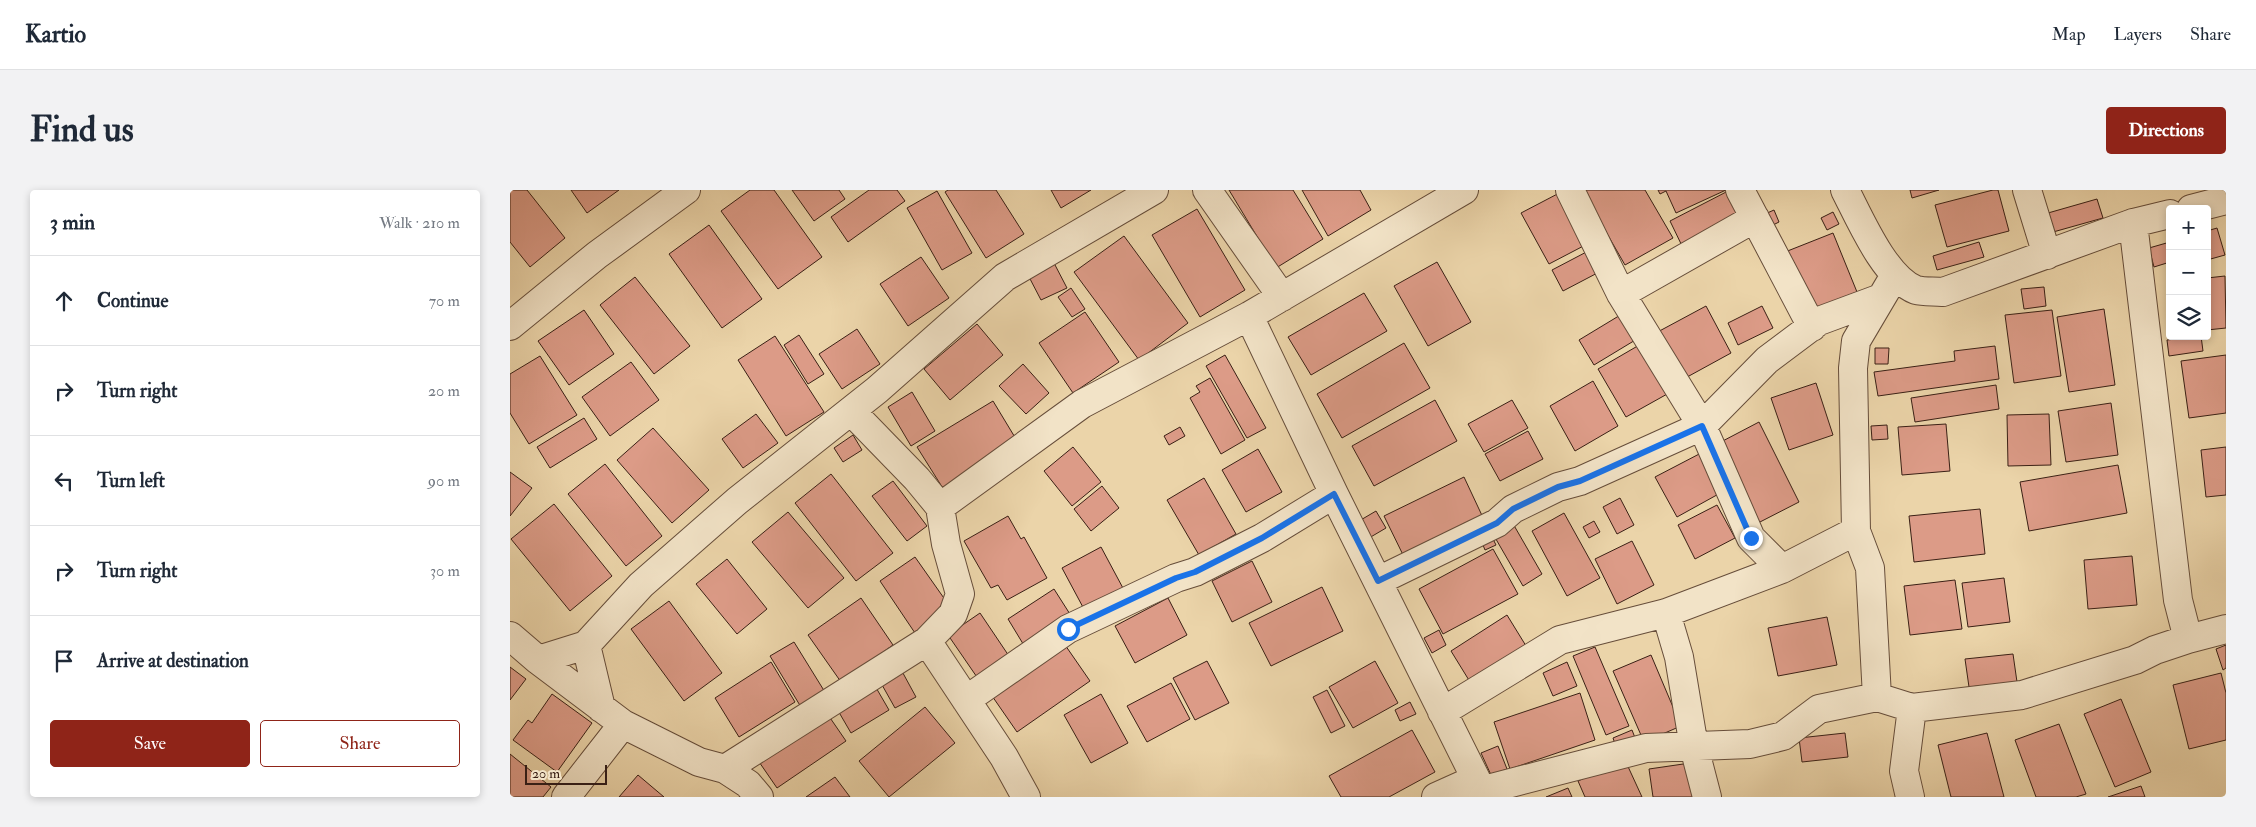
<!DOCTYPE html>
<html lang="en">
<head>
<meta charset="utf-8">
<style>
  body { margin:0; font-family:"IM FELL Double Pica",serif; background:#f2f2f3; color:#1f2937 }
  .controls { position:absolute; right:15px; top:15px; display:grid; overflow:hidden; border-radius:5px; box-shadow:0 2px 8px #0003 }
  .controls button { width:45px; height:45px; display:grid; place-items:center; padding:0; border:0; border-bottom:1px solid #e0e1e3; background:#fff; color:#1f2937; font:25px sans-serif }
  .scale { position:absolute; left:15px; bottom:12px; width:82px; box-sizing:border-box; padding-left:5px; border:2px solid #3a2015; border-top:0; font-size:14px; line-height:18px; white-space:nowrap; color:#3a2015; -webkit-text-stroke:4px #f2e3c7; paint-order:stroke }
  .stop { position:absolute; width:15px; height:15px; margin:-11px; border:4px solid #1a73e8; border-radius:50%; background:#fff }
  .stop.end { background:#1a73e8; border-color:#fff; box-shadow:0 1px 5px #0008 }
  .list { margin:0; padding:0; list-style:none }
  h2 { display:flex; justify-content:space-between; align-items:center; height:65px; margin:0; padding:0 20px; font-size:21px }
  h2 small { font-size:16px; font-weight:400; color:#747a83 }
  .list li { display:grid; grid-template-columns:32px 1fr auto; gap:15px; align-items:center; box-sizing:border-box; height:90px; padding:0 20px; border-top:1px solid #e0e1e3 }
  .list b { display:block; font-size:19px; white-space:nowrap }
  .list em { font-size:16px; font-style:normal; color:#747a83 }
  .actions { display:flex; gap:10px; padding:15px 20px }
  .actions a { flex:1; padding:11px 0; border:1px solid #8f2418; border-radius:5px; text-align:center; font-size:18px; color:#8f2418 }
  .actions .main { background:#8f2418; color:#fff }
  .icon { flex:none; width:28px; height:28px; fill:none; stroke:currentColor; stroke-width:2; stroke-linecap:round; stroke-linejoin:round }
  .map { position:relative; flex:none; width:1716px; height:607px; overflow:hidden; border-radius:5px }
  header { display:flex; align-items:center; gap:30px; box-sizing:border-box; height:70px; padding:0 25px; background:#fff; border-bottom:1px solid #e0e1e3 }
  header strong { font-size:24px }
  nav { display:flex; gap:28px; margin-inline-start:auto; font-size:18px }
  .intro { display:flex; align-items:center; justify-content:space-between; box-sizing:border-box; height:120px; padding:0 30px }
  h1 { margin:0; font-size:35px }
  .button { padding:12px 22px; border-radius:5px; background:#8f2418; color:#fff; font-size:18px; font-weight:700 }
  main { display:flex; gap:30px; padding:0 30px }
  aside { flex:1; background:#fff; border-radius:5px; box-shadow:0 2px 8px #0003 }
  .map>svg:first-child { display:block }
</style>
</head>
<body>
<header>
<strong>Kartio</strong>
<nav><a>Map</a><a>Layers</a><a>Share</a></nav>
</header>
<div class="intro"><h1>Find us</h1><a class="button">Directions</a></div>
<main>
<aside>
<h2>3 min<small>Walk · 210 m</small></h2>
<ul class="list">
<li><svg class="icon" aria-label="ahead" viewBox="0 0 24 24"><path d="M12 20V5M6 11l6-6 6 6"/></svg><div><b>Continue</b></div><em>70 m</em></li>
<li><svg class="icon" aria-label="right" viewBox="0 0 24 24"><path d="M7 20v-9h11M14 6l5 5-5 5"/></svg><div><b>Turn right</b></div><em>20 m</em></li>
<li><svg class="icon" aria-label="left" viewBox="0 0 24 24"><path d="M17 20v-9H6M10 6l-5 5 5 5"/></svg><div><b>Turn left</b></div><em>90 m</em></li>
<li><svg class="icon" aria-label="right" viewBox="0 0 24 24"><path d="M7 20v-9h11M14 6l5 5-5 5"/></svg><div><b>Turn right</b></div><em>30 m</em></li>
<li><svg class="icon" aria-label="arrive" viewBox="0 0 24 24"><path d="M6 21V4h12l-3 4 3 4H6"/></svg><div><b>Arrive at destination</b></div></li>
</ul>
<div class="actions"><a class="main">Save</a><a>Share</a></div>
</aside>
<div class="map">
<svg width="1716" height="607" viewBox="0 0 1716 607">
  <rect width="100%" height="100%" fill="#ebd4a9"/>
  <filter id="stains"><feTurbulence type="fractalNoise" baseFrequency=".004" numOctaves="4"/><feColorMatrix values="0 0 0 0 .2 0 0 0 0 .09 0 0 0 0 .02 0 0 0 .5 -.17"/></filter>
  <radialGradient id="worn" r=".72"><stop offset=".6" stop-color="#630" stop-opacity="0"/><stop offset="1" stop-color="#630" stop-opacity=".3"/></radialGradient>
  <path fill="#dc9b87" stroke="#3a2015" d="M0,0H17L55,48L20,77L0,52Z
    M61,0H109L77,23Z
    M240,0H264L312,67L268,99L211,21Z
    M282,0H329L335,9L304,31Z
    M359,0H387L395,11L338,52L321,27Z
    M438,0H486L514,44L476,68L435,2Z
    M541,0H581L551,18Z
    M719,0H783L813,49L766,78Z
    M792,0H850L861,20L818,46Z
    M1055,0L1083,51L1039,74L1011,23Z
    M1072,0H1135L1163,48L1115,75Z
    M1148,0H1216L1166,23L1156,1L1150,4Z
    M1220,0L1239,26L1174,60L1160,31Z
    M1400,0H1429L1402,8Z
    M1483,0H1488L1499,41L1437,57L1425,15Z
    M427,1L462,63L432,80L397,18Z
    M1587,9L1593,28L1536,44L1531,25Z
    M687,19L735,100L690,127L642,45Z
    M1264,20L1269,32L1261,36L1255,24Z
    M1323,22L1329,34L1317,40L1311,28Z
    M199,35L252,109L212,138L159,64Z
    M1707,38L1715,65L1697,70V41Z
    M1323,43L1347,102L1299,121L1275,62Z
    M614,46L678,133L629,170L564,82Z
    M1469,52L1474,67L1427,80L1423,66Z
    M1660,52V72L1644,77L1639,58Z
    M1084,58L1095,79L1053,101L1042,80Z
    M411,67L439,108L398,136L370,94Z
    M927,72L961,132L918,156L884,96Z
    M544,73L557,98L531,110L518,85Z
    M1715,86L1716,138L1697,140V88Z
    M125,87L180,156L144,184L90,115Z
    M1534,97L1536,116L1514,119L1511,99Z
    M561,98L575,119L562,127L548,107Z
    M854,103L877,141L801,185L778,147Z
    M1196,116L1221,163L1168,192L1142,145Z
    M1252,116L1263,138L1228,155L1218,133Z
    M1594,119L1605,195L1559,202L1547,127Z
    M74,120L104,164L59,195L28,151Z
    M1542,120L1551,186L1504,193L1495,125Z
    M575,122L609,172L563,203L529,153Z
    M1112,124L1127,149L1084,175L1069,150Z
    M467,134L493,165L440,210L414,179Z
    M347,139L370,174L332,199L309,164Z
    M289,145L314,184L298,194L274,155Z
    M265,146L314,222L276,246L228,170Z
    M1691,146L1693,161L1659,166L1657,150Z
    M894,153L920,198L832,248L807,204Z
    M1131,154L1159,203L1116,227L1088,179Z
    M1485,156L1489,189L1368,206L1364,182L1445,171L1444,161Z
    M1365,158H1379L1378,174H1365Z
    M715,165L756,238L737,248L696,176Z
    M1716,165V223L1679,228L1671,171Z
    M30,166L67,225L19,254L0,223V184Z
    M121,172L149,210L100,246L72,207Z
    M513,174L539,203L516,224L489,196Z
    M700,188L735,250L711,264L680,208L690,202L686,196Z
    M1083,191L1108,236L1065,261L1040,216Z
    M1306,193L1323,245L1279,260L1261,208Z
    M1486,195L1489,219L1405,232L1401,208Z
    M402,202L425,241L401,256L378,217Z
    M925,210L947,251L864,296L842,256Z
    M1002,210L1018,238L974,262L958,234Z
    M483,211L509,254L434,300L407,257Z
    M1601,213L1608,265L1556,272L1548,221Z
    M246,224L268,253L233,278L212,249Z
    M1539,224L1541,275L1498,276L1497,225Z
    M74,228L87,249L40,278L27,257Z
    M1249,232L1289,312L1248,333L1207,254Z
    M1436,234L1440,281L1392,285L1388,237Z
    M1377,235L1378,249L1362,250L1361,236Z
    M670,237L675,246L659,255L654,246Z
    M143,238L199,300L162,333L107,270Z
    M1018,241L1033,269L990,291L975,264Z
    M343,245L352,260L333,272L324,258Z
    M563,257L591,292L562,316L534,281Z
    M1716,257V305L1696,307L1691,260Z
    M748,259L772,302L736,322L712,280Z
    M1193,262L1214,301L1167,327L1145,287Z
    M95,274L152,346L116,376L58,304Z
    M1608,275L1617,323L1519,341L1510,292Z
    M0,282L22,298L0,326Z
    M321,284L383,363L346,391L285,313Z
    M954,287L976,334L897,373L874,326Z
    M694,288L726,344L689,365L657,310Z
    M383,291L417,336L397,351L362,306Z
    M592,296L609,318L581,341L564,319Z
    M1110,308L1124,335L1107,344L1093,317Z
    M44,314L102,386L60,421L1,349Z
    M1207,315L1225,348L1185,369L1168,335Z
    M1470,319L1475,364L1404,372L1399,326Z
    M866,321L876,338L859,348L849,331Z
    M278,322L334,388L298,418L242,352Z
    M1054,323L1090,388L1057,406L1022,341Z
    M498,326L511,349L514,347L537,388L497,410L488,395L481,398L454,351Z
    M1084,331L1090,342L1079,348L1073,337Z
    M1002,332L1032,384L1013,396L983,344Z
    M981,345L986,355L975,360L971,350Z
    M1122,351L1144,395L1107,414L1085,369Z
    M591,357L614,400L575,421L552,378Z
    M983,359L1008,404L933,444L909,399Z
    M1622,366L1627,415L1578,419L1574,370Z
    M405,367L443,421L407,446L370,391Z
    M217,369L257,419L227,444L186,394Z
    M742,371L762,412L722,432L702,391Z
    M1494,388L1500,432L1458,437L1452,393Z
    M1445,390L1452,439L1400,445L1394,396Z
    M812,397L833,441L761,476L739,433Z
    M544,399L565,432L518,462L498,429Z
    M351,408L383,455L331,492L298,445Z
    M658,408L677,445L625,473L605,436Z
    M159,411L212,483L174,511L121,439Z
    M470,423L503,472L471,493L438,445Z
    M997,425L1021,464L965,500L941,461Z
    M1317,427L1327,475L1268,486L1258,438Z
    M929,440L936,455L922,463L914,448Z
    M284,452L318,507L294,522L260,466Z
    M553,452L580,491L507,542L480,503Z
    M1716,455V478L1713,480L1706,459Z
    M1085,457L1119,536L1096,545L1063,466Z
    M1503,464L1507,492L1459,497L1455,469Z
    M1141,465L1171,536L1134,552L1103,481Z
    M697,471L719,513L685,530L663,488Z
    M865,471L888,513L843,538L819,497Z
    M261,472L285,512L229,547L205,508Z
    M1057,472L1067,496L1043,506L1033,483Z
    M388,474L406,507L385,518L367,486Z
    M0,477L16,489L0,510Z
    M1711,483L1716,503V550L1679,559L1663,495Z
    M361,489L379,520L341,543L323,512Z
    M661,493L680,529L637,552L617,516Z
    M817,500L835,536L821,543L803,507Z
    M1070,503L1085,550L1000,579L984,532Z
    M42,504L82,533L47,582L3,550L18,530L22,533Z
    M591,504L618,553L581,573L554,525Z
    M1611,509L1641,582L1605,597L1574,524Z
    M900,512L906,524L890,531L885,520Z
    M415,517L445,553L379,607L349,571Z
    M314,519L336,551L267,598L245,566Z
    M1549,534L1576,604L1566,607H1526L1505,550Z
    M902,540L925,582L879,607H831L819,586Z
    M1122,540L1129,558L1109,565L1103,548Z
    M1335,543L1338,567L1292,572L1289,548Z
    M1477,543L1494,607H1441L1428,555Z
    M988,556L997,579L981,585L971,563Z
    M0,564L41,597L33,607H0Z
    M1115,570L1132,607H1075L1068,591Z
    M1187,572L1192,607H1143L1139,579Z
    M128,585L154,607H109Z
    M325,587L340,607H296Z
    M1631,596L1635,607H1598Z
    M1058,598L1062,607H1036Z"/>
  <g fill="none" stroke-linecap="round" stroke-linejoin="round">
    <defs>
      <path id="minor" d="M697,0L772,107
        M1060,0L1111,104L1192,236L1241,348L1272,379
        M1230,0L1302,137
        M1335,0C1350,29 1375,88 1406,100C1414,102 1425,101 1433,102L1623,33L1660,24
        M1517,0L1537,65
        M1681,19L1716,10
        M1623,33L1668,410L1678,449
        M1385,85L1346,151L1343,178L1346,341L1360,378L1367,507L1402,518L1394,581L1400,607
        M1111,104L1245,28
        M739,126L824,304L966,589L971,607
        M0,136L87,65L176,0
        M430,317L572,214L739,126L954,0
        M868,391L987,333L1003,319L1048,297L1070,291L1192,236L1257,170L1309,131L1371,108
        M1156,423L1169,467L1184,557L1197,607
        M0,446L28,470L113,534L189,572L215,579L238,594L249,607
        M417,451L494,567L516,607
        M76,455L91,518
        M28,470L76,455L131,395L227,311L367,200L495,87L644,0
        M456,510L558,439L666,388L685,382L752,348L824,304
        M1402,518L1512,505L1625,470L1645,460L1678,449L1716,439
        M932,522L1050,450L1156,423L1272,379L1346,341
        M215,579L417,451L443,424L450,404L436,354L430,317L407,289L341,221
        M970,601L1136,558L1240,554L1273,546L1309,519L1367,507
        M56,607L113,534
        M926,607L966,589"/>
    </defs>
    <use href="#minor" stroke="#664d3a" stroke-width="30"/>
    <use href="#minor" stroke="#f2e3c7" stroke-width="28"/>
  </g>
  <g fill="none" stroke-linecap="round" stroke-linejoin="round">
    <path stroke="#1a73e8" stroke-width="6" d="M558,439L666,388L685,382L752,348L824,304L868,391L987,333L1003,319L1048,297L1070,291L1192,236L1241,348"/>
  </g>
  <rect width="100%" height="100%" filter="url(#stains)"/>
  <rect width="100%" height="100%" fill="url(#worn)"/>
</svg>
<div class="controls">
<button>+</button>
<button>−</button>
<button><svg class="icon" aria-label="layers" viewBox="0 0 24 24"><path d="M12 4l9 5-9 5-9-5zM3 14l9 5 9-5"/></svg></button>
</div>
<div class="scale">20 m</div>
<div class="stop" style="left:558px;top:439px"></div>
<div class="stop end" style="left:1241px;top:348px"></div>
</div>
</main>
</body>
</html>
